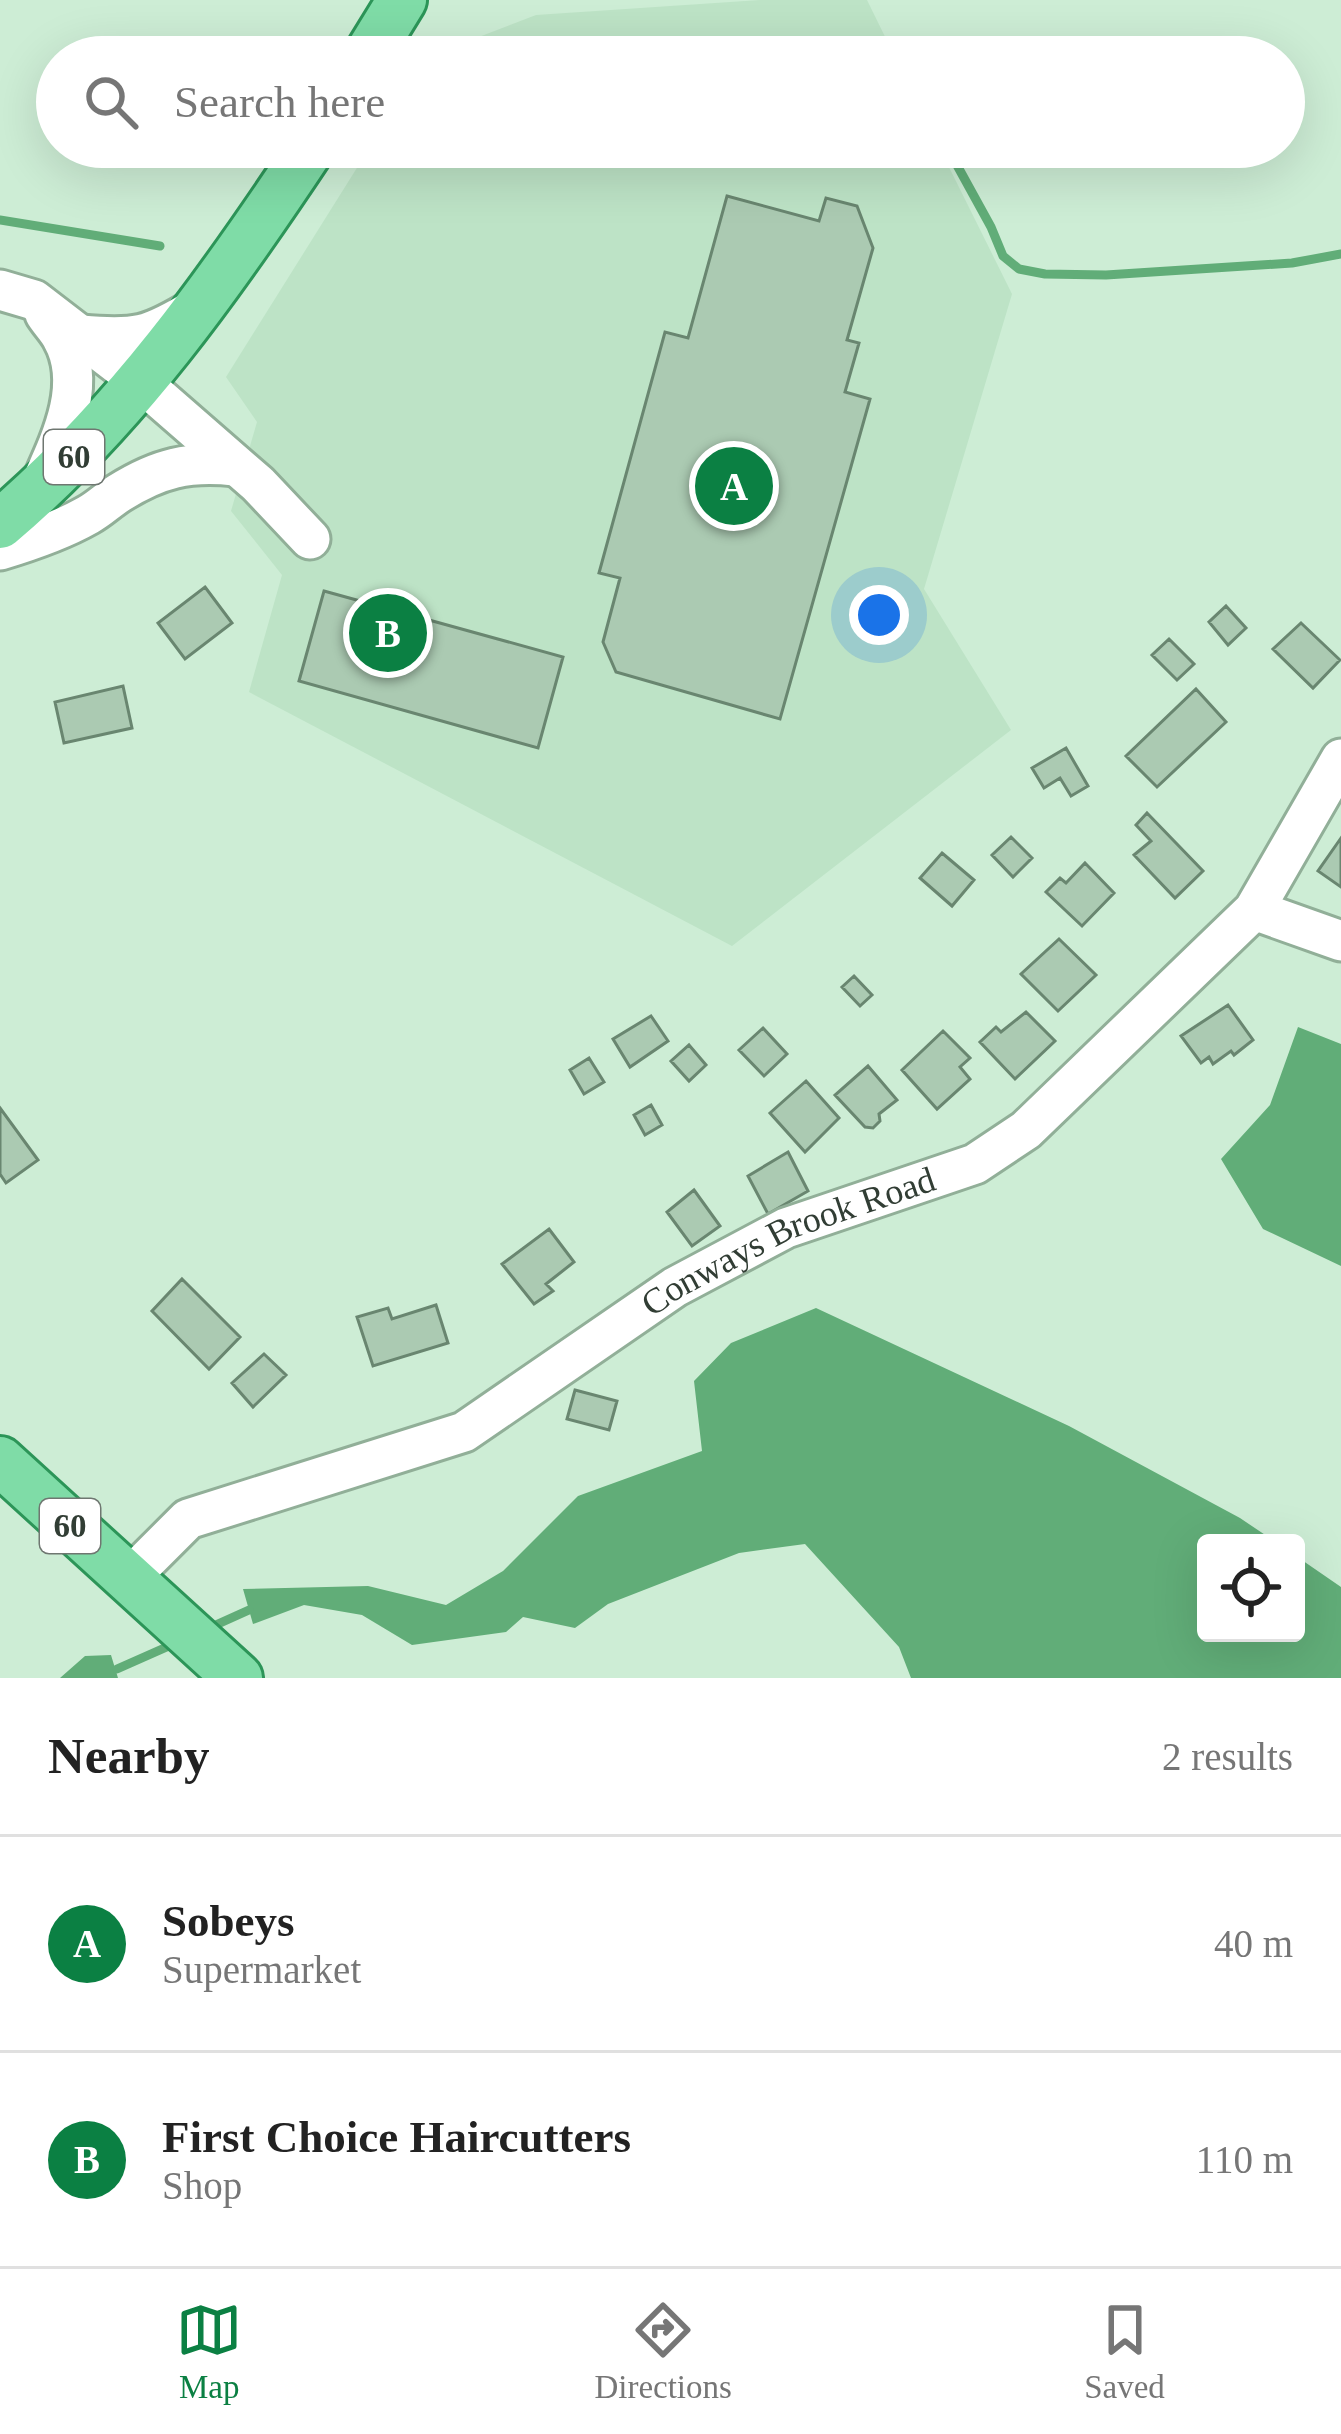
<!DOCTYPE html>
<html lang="en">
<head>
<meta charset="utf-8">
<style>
  body { margin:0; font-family:"Times New Roman",serif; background:#f6f6f6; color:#222 }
  .controls { position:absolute; right:36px; bottom:36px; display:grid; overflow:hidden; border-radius:12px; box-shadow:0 12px 48px #0002 }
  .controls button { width:108px; height:108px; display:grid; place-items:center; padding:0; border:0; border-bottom:3px solid #e0e0e0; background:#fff; color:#222; font:60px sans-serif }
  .you { position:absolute; left:879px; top:615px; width:42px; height:42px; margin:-30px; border:9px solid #fff; border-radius:50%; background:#1a73e8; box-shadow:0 0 0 18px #1a73e833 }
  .badge { display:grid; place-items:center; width:78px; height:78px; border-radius:50%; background:#0b8043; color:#fff; font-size:39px; font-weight:700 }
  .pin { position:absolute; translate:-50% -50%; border:6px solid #fff; box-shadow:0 3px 12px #0006 }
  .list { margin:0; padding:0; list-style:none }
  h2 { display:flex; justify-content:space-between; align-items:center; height:156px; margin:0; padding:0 48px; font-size:51px }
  h2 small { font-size:39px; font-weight:400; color:#767676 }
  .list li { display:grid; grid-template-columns:78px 1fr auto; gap:36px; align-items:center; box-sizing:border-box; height:216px; padding:0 48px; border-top:3px solid #e0e0e0 }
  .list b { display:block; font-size:45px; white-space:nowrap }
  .list p { margin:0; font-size:39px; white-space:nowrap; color:#767676 }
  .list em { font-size:39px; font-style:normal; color:#767676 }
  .icon { flex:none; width:66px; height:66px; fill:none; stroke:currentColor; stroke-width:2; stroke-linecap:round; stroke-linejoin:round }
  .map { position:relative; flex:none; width:1341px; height:1678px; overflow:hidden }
  .search { position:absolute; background:#fff; box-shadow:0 12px 48px #0002; left:36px; right:36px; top:36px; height:132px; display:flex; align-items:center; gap:30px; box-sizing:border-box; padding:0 42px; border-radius:66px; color:#767676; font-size:45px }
  .sheet { height:588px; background:#fff }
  nav { display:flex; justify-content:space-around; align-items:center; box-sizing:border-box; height:168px; border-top:3px solid #e0e0e0; background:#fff; font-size:33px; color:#767676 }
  nav a { display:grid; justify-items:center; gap:6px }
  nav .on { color:#0b8043 }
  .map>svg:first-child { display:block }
</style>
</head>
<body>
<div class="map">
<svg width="1341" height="1678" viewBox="0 0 1341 1678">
  <rect width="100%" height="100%" fill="#cdedd5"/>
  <path fill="#bde3c6" d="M760,0H867L895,57H427L536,15Z
    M370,147H939L1012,294L924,589L1011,730L732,946L249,692L282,575L231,511L257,422L226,377Z"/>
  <path fill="#61ad78" d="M1298,1027L1341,1044V1266L1263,1229L1221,1159L1270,1105Z
    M816,1308L1069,1426L1240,1518L1277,1543H1206V1633H1296V1556L1341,1587V1678H911L899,1647L805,1544L739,1553L608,1604L575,1628L523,1617L506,1632L412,1645L362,1615L304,1605L253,1624L243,1589L368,1586L446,1605L503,1571L578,1496L702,1451L694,1381L731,1343Z
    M111,1655L118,1678H60L85,1656Z"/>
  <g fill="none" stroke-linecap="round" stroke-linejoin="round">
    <path stroke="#61ad78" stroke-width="9" d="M558,57L615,45
      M947,147L991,227L1003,256L1019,269L1045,274L1106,275L1292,263L1341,254
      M384,161L403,163L415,155L419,147
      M0,220L160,246
      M209,1628L249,1610
      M117,1669L178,1642"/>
  </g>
  <path fill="#abcab2" stroke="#698670" stroke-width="3" d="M727,196L819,221L826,198L857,206L873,248L847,340L859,343L845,392L870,399L780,719L616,672L603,642L620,578L599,573L665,332L688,338Z
    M205,587L232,623L185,659L158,623Z
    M324,591L563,657L538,748L299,681Z
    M1226,606L1246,628L1228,645L1209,622Z
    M1301,623L1340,660L1313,688L1273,649Z
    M1169,639L1194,664L1177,680L1152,655Z
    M123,686L132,728L64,743L55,702Z
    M1196,689L1226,722L1157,787L1126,756Z
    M1066,748L1088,786L1071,796L1060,778L1044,788L1032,768Z
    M1147,813L1203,871L1175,898L1134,855L1151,841L1136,825Z
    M1011,837L1032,858L1013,877L992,855Z
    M1341,838V887L1318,871Z
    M942,853L974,880L952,906L920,878Z
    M1085,863L1114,893L1082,926L1046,892L1060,878L1066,883Z
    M1059,939L1096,975L1058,1011L1021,974Z
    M854,976L872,995L860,1006L842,987Z
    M1228,1005L1253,1040L1234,1055L1231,1051L1213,1064L1209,1057L1201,1063L1181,1036Z
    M1026,1012L1055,1041L1015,1079L980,1042L996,1027L1001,1032Z
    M651,1016L668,1041L630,1067L613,1039Z
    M763,1028L787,1054L764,1076L739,1050Z
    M943,1031L970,1058L960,1067L970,1079L937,1109L902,1070Z
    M689,1045L706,1065L689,1081L671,1061Z
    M589,1058L604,1082L584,1094L570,1070Z
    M868,1066L897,1100L879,1114L880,1121L873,1128L865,1127L835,1095Z
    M806,1081L839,1118L805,1152L770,1113Z
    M651,1105L662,1125L645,1135L634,1115Z
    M0,1108L38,1160L6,1183L0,1174Z
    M788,1152L808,1191L768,1214L748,1176Z
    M694,1190L720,1226L692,1246L667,1212Z
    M549,1229L574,1262L546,1284L553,1291L534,1304L502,1264Z
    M182,1279L240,1337L209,1369L152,1311Z
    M436,1305L448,1343L373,1366L357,1317L388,1308L392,1319Z
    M264,1354L286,1375L253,1407L232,1383Z
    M575,1390L617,1401L609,1430L567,1419Z"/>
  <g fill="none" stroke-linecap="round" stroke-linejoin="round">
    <defs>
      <g id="minor">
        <path d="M0,290L34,300L142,383L258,484L310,539"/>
        <path d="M81,335C136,340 149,337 196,308"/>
        <path d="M44,477C63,435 87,382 62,338C58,330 50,322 45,314"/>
        <path d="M0,550C30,541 60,531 88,515C99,509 108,500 119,493C159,468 188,461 235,466"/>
        <path d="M1254,910L1341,941"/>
        <path id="s1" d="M128,1579L188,1519L464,1432L675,1287L786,1228L975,1164L1026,1130L1254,910L1341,759"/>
      </g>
      <path id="major" d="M367,57L402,0
        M0,524C126,417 220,284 311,147
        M0,1461L238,1678"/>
    </defs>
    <use href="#minor" stroke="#91af98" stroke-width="45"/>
    <use href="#major" stroke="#2c9558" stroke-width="54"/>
    <use href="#minor" stroke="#fff" stroke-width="39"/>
    <use href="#major" stroke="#7fdca7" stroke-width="48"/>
  </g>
  <g text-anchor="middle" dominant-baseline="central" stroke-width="9" stroke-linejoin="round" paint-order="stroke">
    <g fill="#fff" stroke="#6f7771" stroke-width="3">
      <rect x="44" y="430" width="60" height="54" rx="9"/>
      <rect x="40" y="1499" width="60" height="54" rx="9"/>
    </g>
    <g font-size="33" font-weight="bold" fill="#313d34">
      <text x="74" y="457">60</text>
      <text x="70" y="1526">60</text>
    </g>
    <g font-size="36" fill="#313d34" stroke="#fff">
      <text stroke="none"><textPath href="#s1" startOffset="753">Conways Brook Road</textPath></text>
    </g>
  </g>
</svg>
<div class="controls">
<button><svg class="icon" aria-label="locate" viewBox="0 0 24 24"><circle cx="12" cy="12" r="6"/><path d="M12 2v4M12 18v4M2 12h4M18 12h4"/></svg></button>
</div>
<div class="you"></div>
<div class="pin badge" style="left:734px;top:486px">A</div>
<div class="pin badge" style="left:388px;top:633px">B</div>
<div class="search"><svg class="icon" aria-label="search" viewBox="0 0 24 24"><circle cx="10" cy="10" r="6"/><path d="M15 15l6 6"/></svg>Search here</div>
</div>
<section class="sheet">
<h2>Nearby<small>2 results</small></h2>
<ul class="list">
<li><span class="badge">A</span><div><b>Sobeys</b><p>Supermarket</p></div><em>40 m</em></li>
<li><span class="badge">B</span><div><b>First Choice Haircutters</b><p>Shop</p></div><em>110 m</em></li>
</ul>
</section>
<nav>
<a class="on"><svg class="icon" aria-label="map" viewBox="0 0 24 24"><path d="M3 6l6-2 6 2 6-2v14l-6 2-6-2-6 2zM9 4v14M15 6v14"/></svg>Map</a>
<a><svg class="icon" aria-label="directions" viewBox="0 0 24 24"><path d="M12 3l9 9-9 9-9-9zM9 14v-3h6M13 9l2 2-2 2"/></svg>Directions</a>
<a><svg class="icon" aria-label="saved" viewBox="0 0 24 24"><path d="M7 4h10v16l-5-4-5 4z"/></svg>Saved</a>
</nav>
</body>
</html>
